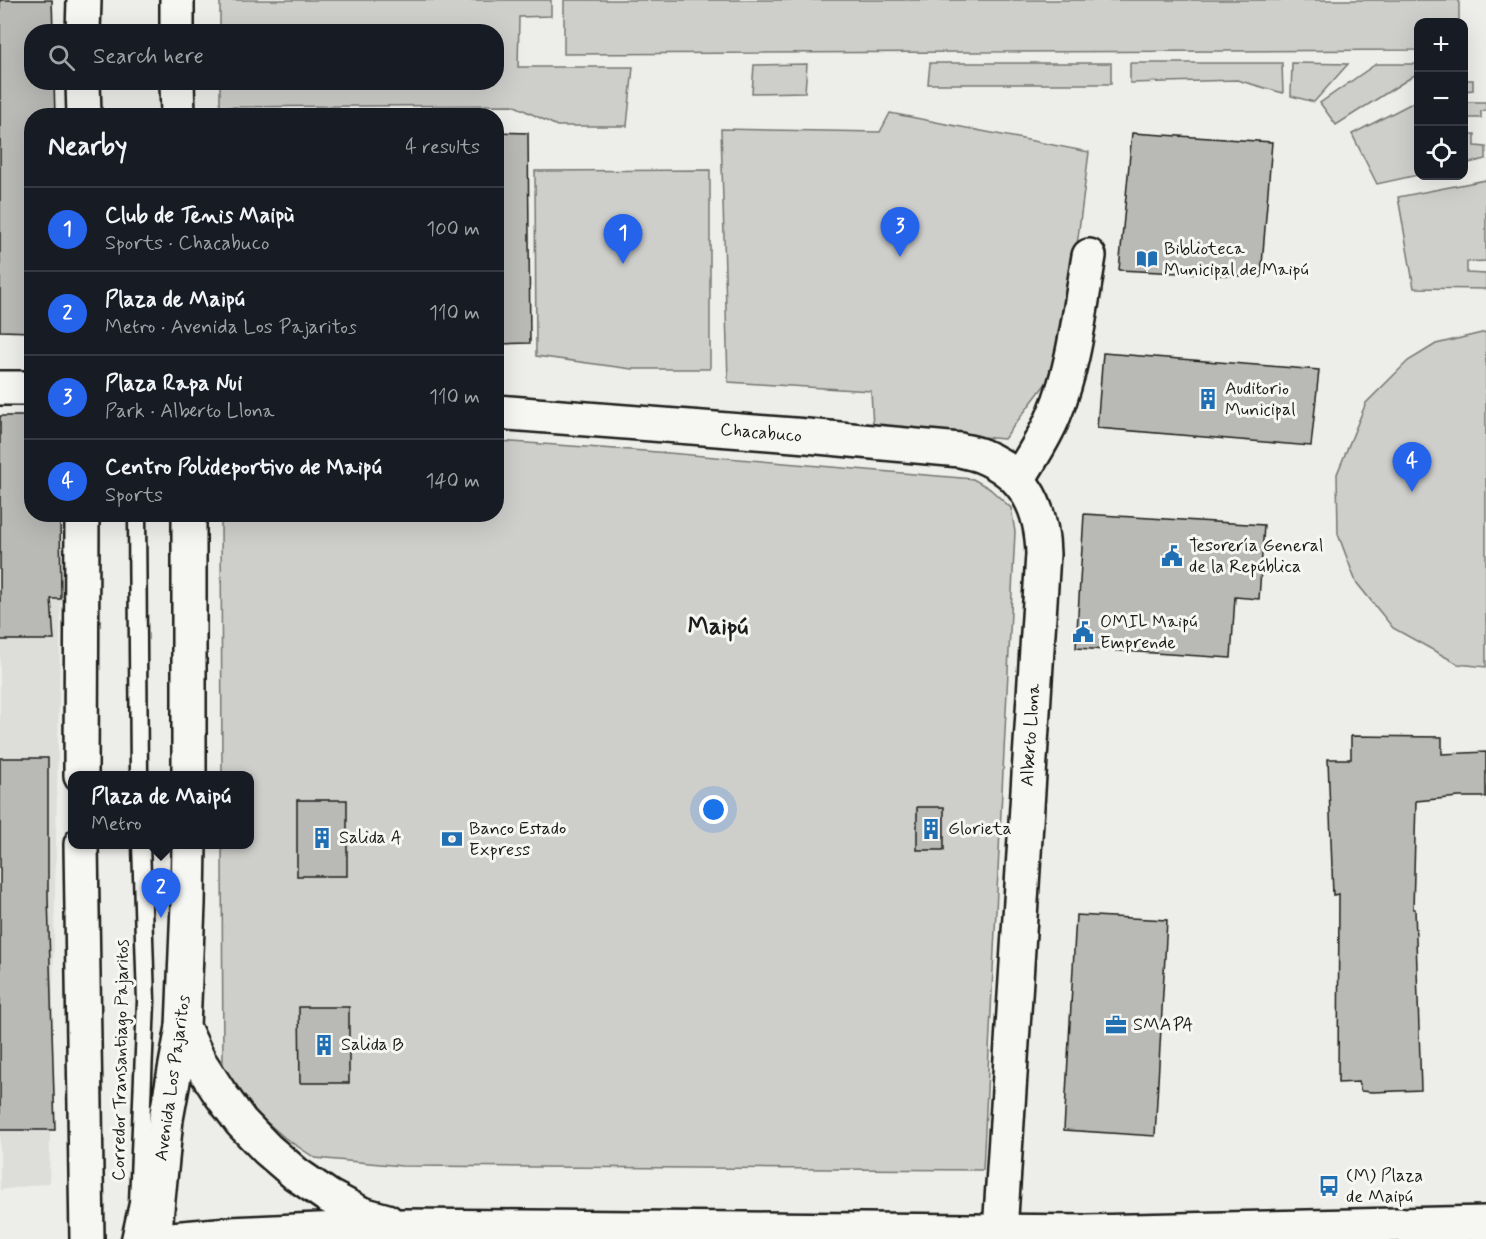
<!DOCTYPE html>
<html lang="en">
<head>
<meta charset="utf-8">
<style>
  body { margin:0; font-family:Mynerve,sans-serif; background:#20242c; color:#f1f3f6 }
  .controls { position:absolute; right:18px; top:18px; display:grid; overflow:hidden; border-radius:12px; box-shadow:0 6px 24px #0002 }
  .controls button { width:54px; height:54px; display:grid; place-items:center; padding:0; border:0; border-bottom:2px solid #363941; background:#171b24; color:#f1f3f6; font:30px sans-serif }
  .you { position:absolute; left:714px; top:810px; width:21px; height:21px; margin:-15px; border:4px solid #fff; border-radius:50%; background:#1a73e8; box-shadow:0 0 0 9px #1a73e833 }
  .badge { display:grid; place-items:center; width:39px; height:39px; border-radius:50%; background:#2563eb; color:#fff; font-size:20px; font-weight:700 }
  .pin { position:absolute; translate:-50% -50px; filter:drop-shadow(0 2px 3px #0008) }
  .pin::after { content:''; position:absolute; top:32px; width:21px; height:18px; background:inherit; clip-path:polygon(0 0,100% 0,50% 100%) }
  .popup { position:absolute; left:68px; top:771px; width:186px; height:78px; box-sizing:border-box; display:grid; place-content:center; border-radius:12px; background:#171b24; filter:drop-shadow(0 2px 4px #0005); font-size:20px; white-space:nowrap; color:#9ea1a6 }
  .popup b { font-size:22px; color:#f1f3f6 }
  .popup::after { content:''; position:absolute; left:50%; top:100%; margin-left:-12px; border:12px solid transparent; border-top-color:#171b24 }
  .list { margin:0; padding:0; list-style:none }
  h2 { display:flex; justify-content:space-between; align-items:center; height:78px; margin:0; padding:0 24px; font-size:26px }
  h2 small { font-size:20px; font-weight:400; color:#9ea1a6 }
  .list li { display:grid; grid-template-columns:39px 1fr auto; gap:18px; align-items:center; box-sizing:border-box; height:84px; padding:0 24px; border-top:2px solid #363941 }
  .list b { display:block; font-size:22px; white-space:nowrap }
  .list p { margin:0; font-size:20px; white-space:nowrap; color:#9ea1a6 }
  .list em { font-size:20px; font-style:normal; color:#9ea1a6 }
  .icon { flex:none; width:33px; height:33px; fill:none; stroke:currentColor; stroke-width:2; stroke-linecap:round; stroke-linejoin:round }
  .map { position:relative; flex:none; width:1486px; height:1239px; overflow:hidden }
  .search { position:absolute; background:#171b24; box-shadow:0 6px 24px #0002; left:24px; top:24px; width:480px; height:66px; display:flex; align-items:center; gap:15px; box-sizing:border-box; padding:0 21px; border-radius:24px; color:#9ea1a6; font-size:22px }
  .panel { position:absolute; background:#171b24; box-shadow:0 6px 24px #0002; left:24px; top:108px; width:480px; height:414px; border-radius:24px }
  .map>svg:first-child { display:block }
</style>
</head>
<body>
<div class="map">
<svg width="1486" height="1239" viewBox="0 0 1486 1239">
  <rect width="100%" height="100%" fill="#edede9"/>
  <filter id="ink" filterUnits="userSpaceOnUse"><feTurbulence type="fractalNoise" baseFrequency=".0167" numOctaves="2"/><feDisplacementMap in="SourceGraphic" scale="12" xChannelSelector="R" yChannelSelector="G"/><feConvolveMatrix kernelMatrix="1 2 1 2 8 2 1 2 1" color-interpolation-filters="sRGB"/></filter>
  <g filter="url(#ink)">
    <path fill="#ddddda" d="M0,416L32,514L60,515L61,599L49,1183L0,1190Z"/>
    <path fill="#cececb" stroke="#757574" stroke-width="1.5" d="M220,0H551V16L519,17L518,67H633L627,126H557L513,105L220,107V83L496,82V32L220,31Z
      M564,0H1459V22H1418V50L564,54Z
      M930,63H1111V84H928Z
      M1130,63H1282L1283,93L1237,80L1130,83Z
      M1292,63L1348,64L1314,102L1291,96Z
      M807,64L805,92L752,93L754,65Z
      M1376,64H1418V73L1336,125L1320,103Z
      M1464,80H1473V90L1464,91V102H1486V110L1481,111V118H1464Z
      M1418,100V175L1377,184L1352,134Z
      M890,113L1089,152L1062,362L1004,439L873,427L871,391L728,382L721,129L880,132Z
      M1464,134H1475V146L1486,147V159L1464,164Z
      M710,170V369H632L536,356L535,171Z
      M1486,180V261L1467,262V273L1486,274V289L1414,288L1398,197Z
      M1486,332V667L1458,664L1393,628L1356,582L1338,534L1337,474L1366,403L1408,361L1436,344Z
      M497,441L645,451L973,479L989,488L1011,508L1015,532L983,1170L402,1166L315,1158L285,1138L240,1099L223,1073L222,845L249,844V776L222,775L221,515L496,514Z"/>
    <path fill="#b9b9b6" stroke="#1c1c1c" stroke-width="1.5" d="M0,0H52L53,32H32V82H54L55,116H32V332L0,331Z
      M496,132L528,133L530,343L496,344Z
      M1132,133L1272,142L1261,277L1119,270Z
      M1103,353L1319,370L1311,446L1097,428Z
      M0,416H32V514H60L61,599H51L54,640H0Z
      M1084,514L1264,525L1259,599L1235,597L1231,658L1076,648Z
      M1351,736L1442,737V754L1486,752V797H1459L1416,801L1413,909H1415L1421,1090L1373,1092L1361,1091L1358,1082L1338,1083L1339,894L1333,895L1328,759H1351Z
      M0,758H48V897L55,1130H0Z
      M297,800H347V876H297Z
      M917,807H944V850H917Z
      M1076,915L1167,920L1155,1136L1064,1130Z
      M299,1007H349V1083H300Z"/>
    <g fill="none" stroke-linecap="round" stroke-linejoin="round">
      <defs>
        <path id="lane" d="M137,514L139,776
          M130,1239L138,1203L146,1001L141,844"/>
        <path id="street" d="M1018,480C1030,459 1045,438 1054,415C1075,365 1080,309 1089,256
          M154,1239L166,1119L183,1027"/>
        <path id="secondary" d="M0,388H32
          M496,412L807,436L960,450C967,452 975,453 982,456C1026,474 1042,509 1043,554L1000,1232"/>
        <path id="primary" d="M177,0V32
          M83,32L84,0
          M83,82L84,116
          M177,82L178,116
          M81,776L82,514
          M189,776V514
          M81,844L87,1239
          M189,844L188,904L183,1027L199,1061L219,1092L241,1122L267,1149L296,1174L328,1196L362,1214L387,1221
          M171,1239L230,1234L403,1226L1087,1232L1486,1223"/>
      </defs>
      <use href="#lane" stroke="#1c1c1c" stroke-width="21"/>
      <use href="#street" stroke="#1c1c1c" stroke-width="38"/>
      <use href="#secondary" stroke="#1c1c1c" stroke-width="38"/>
      <use href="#primary" stroke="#1c1c1c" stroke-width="38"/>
      <use href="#lane" stroke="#f6f6f2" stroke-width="16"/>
      <use href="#street" stroke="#f6f6f2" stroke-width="33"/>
      <use href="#secondary" stroke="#f6f6f2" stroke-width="33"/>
      <use href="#primary" stroke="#f6f6f2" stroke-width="33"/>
    </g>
  </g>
  <defs>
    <symbol id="library-bare" viewBox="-9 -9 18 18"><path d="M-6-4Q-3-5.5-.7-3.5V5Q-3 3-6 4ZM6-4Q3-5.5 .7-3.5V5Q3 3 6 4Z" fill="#1f6fb2" stroke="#f6f6f2" stroke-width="2.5" paint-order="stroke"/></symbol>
    <symbol id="building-bare" viewBox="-9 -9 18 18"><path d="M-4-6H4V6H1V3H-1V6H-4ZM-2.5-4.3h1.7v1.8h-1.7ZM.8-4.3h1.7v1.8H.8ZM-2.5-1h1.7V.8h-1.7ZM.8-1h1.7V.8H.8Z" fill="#1f6fb2" stroke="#f6f6f2" stroke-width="2.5" paint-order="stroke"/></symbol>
    <symbol id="civic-bare" viewBox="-9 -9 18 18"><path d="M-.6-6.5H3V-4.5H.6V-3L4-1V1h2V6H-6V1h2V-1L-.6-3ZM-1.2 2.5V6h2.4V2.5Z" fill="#1f6fb2" stroke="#f6f6f2" stroke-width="2.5" paint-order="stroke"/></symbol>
    <symbol id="bank-bare" viewBox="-9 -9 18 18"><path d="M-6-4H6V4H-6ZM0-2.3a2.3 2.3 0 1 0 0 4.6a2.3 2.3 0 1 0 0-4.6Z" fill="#1f6fb2" stroke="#f6f6f2" stroke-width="2.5" paint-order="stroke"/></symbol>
    <symbol id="office-bare" viewBox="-9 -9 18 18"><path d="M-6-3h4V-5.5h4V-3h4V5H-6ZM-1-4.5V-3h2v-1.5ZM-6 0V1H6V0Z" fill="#1f6fb2" stroke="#f6f6f2" stroke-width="2.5" paint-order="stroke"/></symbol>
    <symbol id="bus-bare" viewBox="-9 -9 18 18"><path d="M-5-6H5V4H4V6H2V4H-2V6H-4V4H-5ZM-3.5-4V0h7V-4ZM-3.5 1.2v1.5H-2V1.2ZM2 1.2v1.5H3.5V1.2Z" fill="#1f6fb2" stroke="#f6f6f2" stroke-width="2.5" paint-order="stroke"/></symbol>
  </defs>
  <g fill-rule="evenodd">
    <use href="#library-bare" x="1132" y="244" width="30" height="30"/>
    <use href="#building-bare" x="1193" y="384" width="30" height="30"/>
    <use href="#civic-bare" x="1157" y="541" width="30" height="30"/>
    <use href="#civic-bare" x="1068" y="617" width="30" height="30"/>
    <use href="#building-bare" x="916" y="814" width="30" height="30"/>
    <use href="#building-bare" x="307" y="823" width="30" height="30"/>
    <use href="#bank-bare" x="437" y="824" width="30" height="30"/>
    <use href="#office-bare" x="1101" y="1010" width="30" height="30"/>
    <use href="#building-bare" x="309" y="1030" width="30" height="30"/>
    <use href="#bus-bare" x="1314" y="1171" width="30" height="30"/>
  </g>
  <g text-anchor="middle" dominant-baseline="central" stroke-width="6" stroke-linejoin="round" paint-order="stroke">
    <g font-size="18" fill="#1c1c1c" stroke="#f6f6f2" text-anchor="start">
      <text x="1164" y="249">Biblioteca<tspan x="1164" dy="21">Municipal de Maipú</tspan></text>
      <text x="1225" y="389">Auditorio<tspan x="1225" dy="21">Municipal</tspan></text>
      <text x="1189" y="546">Tesorería General<tspan x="1189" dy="21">de la República</tspan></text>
      <text x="1100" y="622">OMIL Maipú<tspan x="1100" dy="21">Emprende</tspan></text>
      <text x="469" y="829">Banco Estado<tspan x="469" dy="21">Express</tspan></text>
      <text x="948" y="829">Glorieta</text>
      <text x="339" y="838">Salida A</text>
      <text x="1133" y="1025">SMAPA</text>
      <text x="341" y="1045">Salida B</text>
      <text x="1346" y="1176">(M) Plaza<tspan x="1346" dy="21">de Maipú</tspan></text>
    </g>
    <g font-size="18" fill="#1c1c1c" stroke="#f6f6f2">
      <text transform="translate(761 433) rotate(5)">Chacabuco</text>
      <text transform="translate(1031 735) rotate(-86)">Alberto Llona</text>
      <text transform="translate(121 1060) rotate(-89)">Corredor Transantiago Pajaritos</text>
      <text transform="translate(173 1078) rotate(-82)">Avenida Los Pajaritos</text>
    </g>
    <g font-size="24" font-weight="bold" fill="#1c1c1c" stroke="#f6f6f2">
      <text x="718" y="627">Maipú</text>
    </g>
  </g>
</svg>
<div class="controls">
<button>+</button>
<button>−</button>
<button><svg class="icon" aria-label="locate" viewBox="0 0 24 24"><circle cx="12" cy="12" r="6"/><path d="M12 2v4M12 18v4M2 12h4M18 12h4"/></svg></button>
</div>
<div class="you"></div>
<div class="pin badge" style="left:623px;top:264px">1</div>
<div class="pin badge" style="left:161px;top:918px">2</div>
<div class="popup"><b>Plaza de Maipú</b>Metro</div>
<div class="pin badge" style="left:900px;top:257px">3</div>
<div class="pin badge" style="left:1412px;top:492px">4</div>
<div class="search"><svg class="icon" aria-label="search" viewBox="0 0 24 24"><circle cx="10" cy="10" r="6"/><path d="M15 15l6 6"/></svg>Search here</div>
<section class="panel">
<h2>Nearby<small>4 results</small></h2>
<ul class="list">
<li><span class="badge">1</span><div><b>Club de Tenis Maipù</b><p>Sports · Chacabuco</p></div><em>100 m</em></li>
<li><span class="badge">2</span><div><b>Plaza de Maipú</b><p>Metro · Avenida Los Pajaritos</p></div><em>110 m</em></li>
<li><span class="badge">3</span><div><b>Plaza Rapa Nui</b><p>Park · Alberto Llona</p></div><em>110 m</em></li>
<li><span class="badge">4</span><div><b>Centro Polideportivo de Maipú</b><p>Sports</p></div><em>140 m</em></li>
</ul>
</section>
</div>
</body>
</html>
